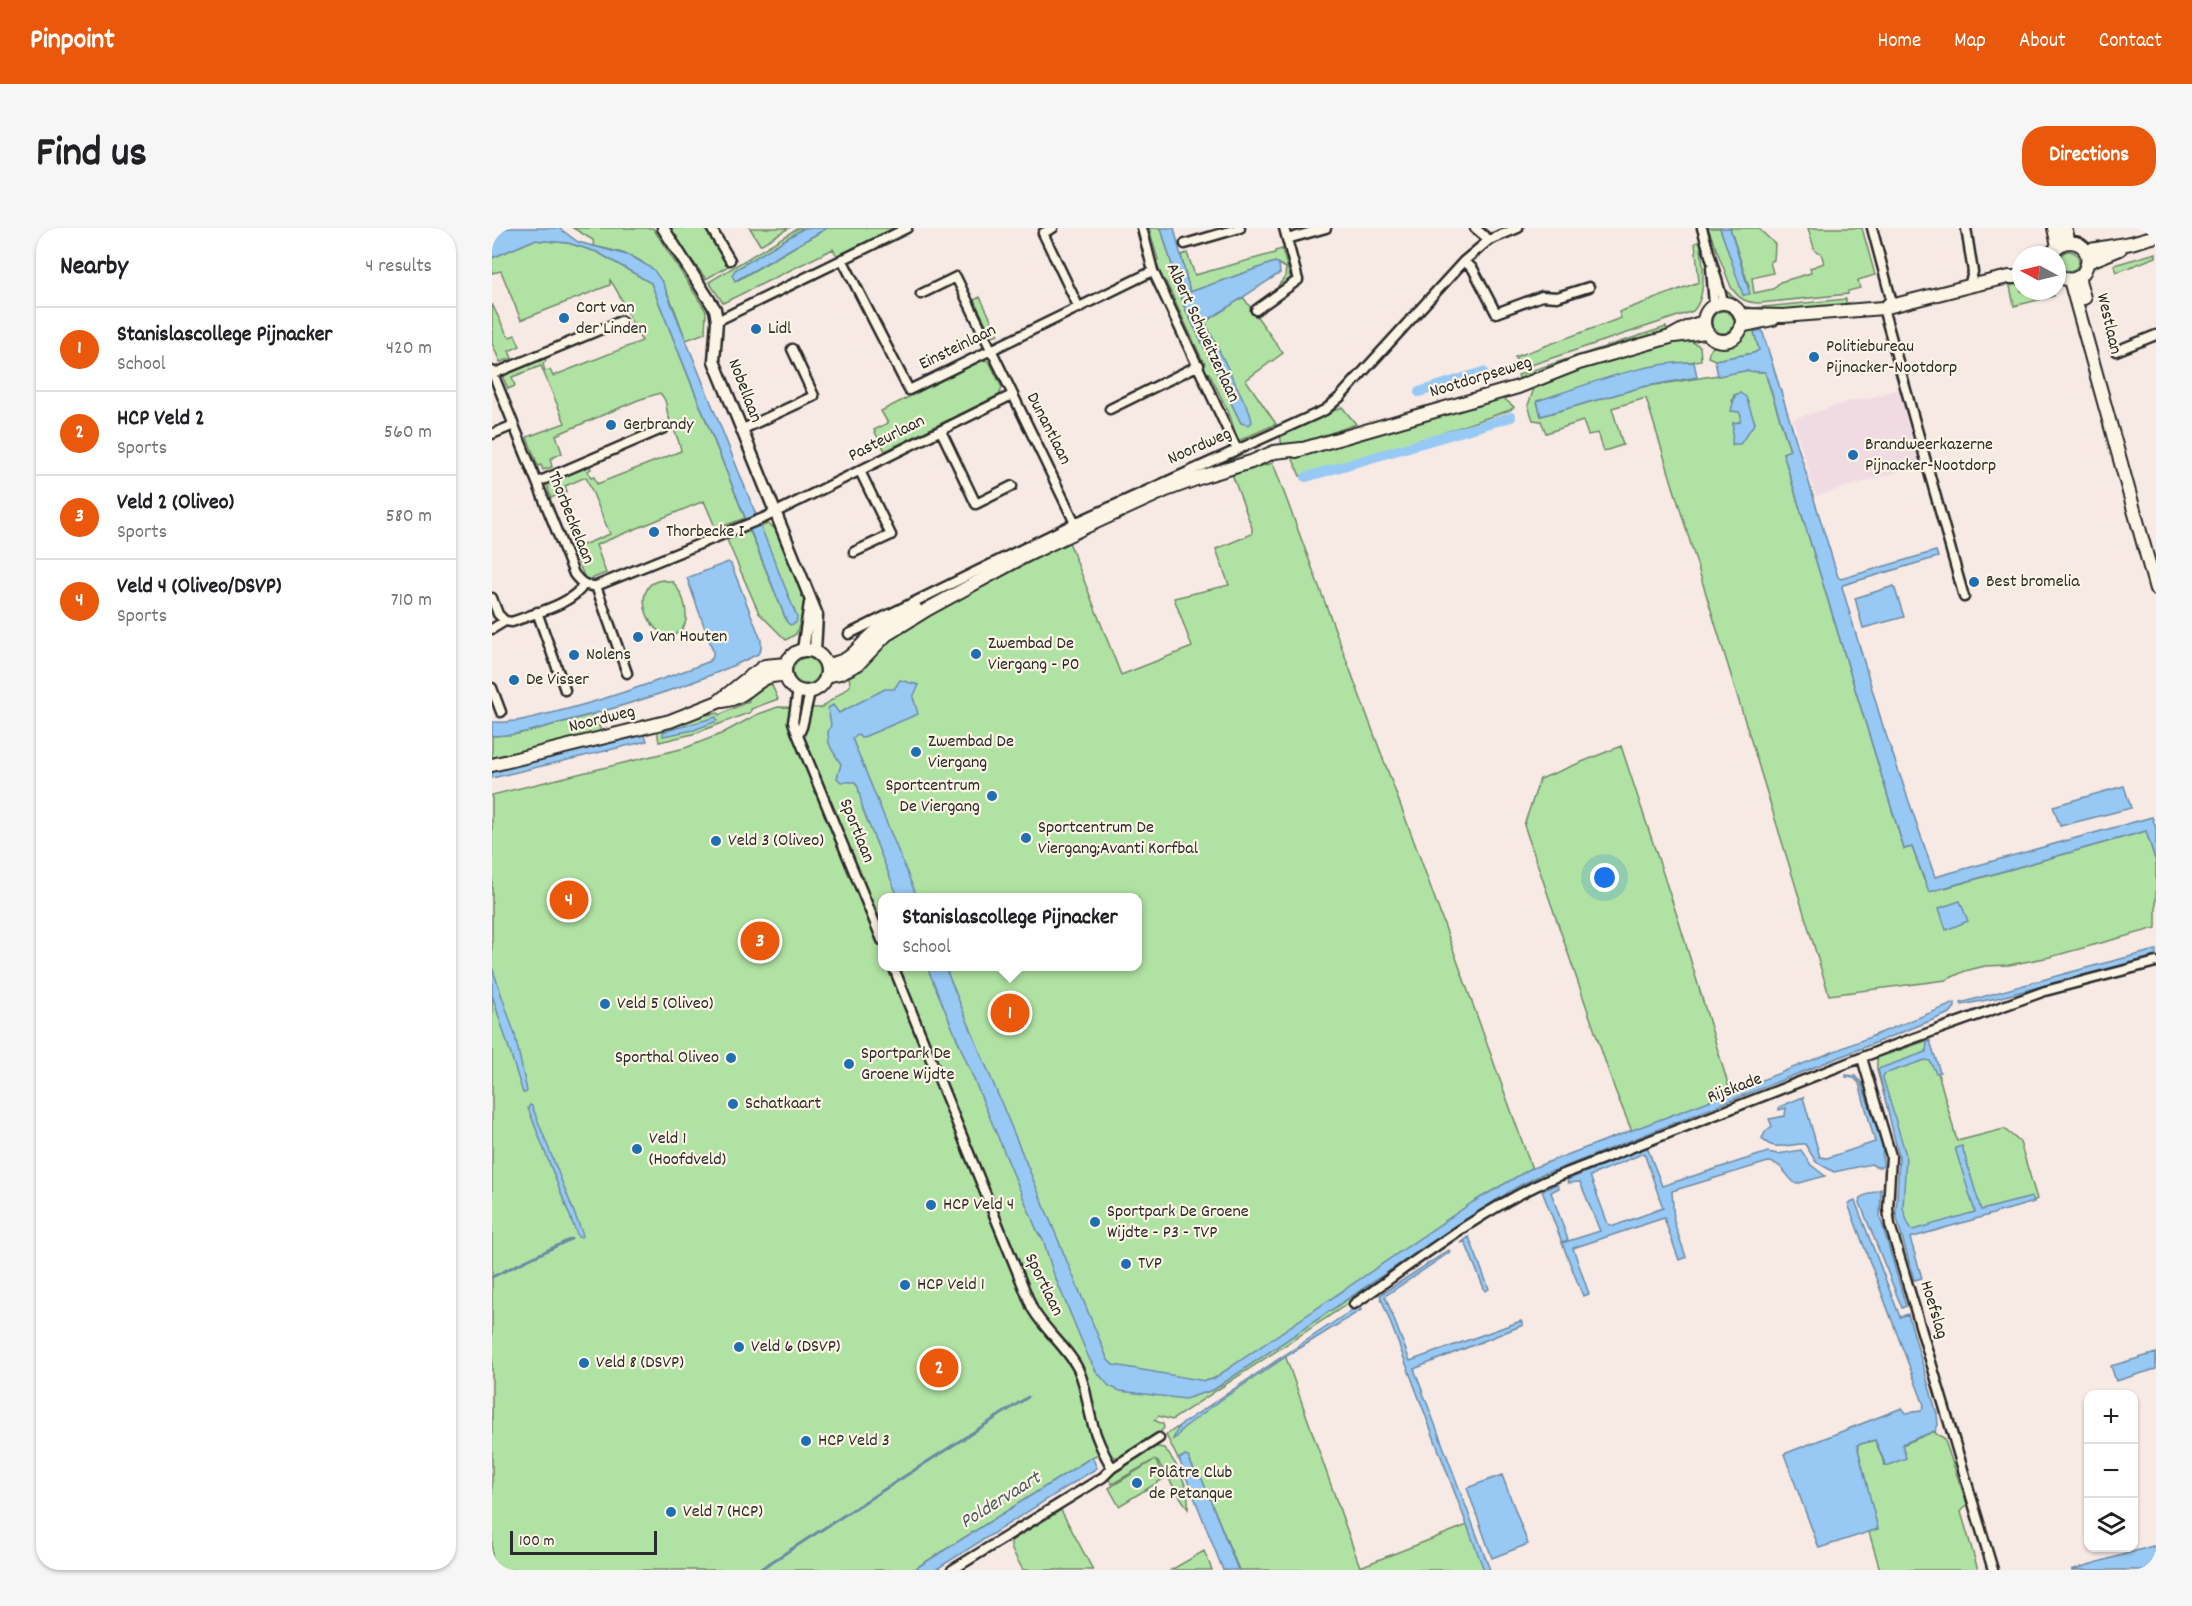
<!DOCTYPE html>
<html lang="en">
<head>
<meta charset="utf-8">
<style>
  body { margin:0; font-family:Dekko,sans-serif; background:#f6f6f6; color:#202124 }
  .controls { position:absolute; right:18px; bottom:18px; display:grid; overflow:hidden; border-radius:12px; box-shadow:0 2px 4px #0004 }
  .controls button { width:54px; height:54px; display:grid; place-items:center; padding:0; border:0; border-bottom:2px solid #e0e0e0; background:#fff; color:#202124; font:30px sans-serif }
  .compass { position:absolute; left:1520px; top:18px; width:54px; height:54px; border-radius:50%; background:#fff; box-shadow:0 2px 4px #0004; rotate:277deg }
  .scale { position:absolute; left:18px; bottom:15px; width:147px; box-sizing:border-box; padding-left:6px; border:3px solid #2b2b2b; border-top:0; font-size:16px; line-height:21px; white-space:nowrap; color:#2b2b2b; -webkit-text-stroke:4px #fcf5e5; paint-order:stroke }
  .you { position:absolute; left:1113px; top:650px; width:21px; height:21px; margin:-15px; border:4px solid #fff; border-radius:50%; background:#1a73e8; box-shadow:0 0 0 9px #1a73e833 }
  .badge { display:grid; place-items:center; width:39px; height:39px; border-radius:50%; background:#ea580c; color:#fff; font-size:20px; font-weight:700 }
  .pin { position:absolute; translate:-50% -50%; border:3px solid #fff; box-shadow:0 2px 6px #0006 }
  .popup { position:absolute; left:386px; top:665px; width:264px; height:78px; box-sizing:border-box; display:grid; place-content:center; border-radius:12px; background:#fff; filter:drop-shadow(0 2px 4px #0005); font-size:20px; white-space:nowrap; color:#757577 }
  .popup b { font-size:22px; color:#202124 }
  .popup::after { content:''; position:absolute; left:50%; top:100%; margin-left:-12px; border:12px solid transparent; border-top-color:#fff }
  .list { margin:0; padding:0; list-style:none }
  h2 { display:flex; justify-content:space-between; align-items:center; height:78px; margin:0; padding:0 24px; font-size:26px }
  h2 small { font-size:20px; font-weight:400; color:#757577 }
  .list li { display:grid; grid-template-columns:39px 1fr auto; gap:18px; align-items:center; box-sizing:border-box; height:84px; padding:0 24px; border-top:2px solid #e0e0e0 }
  .list b { display:block; font-size:22px; white-space:nowrap }
  .list p { margin:0; font-size:20px; white-space:nowrap; color:#757577 }
  .list em { font-size:20px; font-style:normal; color:#757577 }
  .icon { flex:none; width:33px; height:33px; fill:none; stroke:currentColor; stroke-width:2; stroke-linecap:round; stroke-linejoin:round }
  .map { position:relative; flex:none; width:1664px; height:1342px; overflow:hidden; border-radius:24px }
  header { display:flex; align-items:center; gap:36px; box-sizing:border-box; height:84px; padding:0 30px; background:#ea580c; color:#fff }
  header strong { font-size:28px }
  nav { display:flex; gap:33px; margin-inline-start:auto; font-size:21px }
  .intro { display:flex; align-items:center; justify-content:space-between; box-sizing:border-box; height:144px; padding:0 36px }
  h1 { margin:0; font-size:42px }
  .button { padding:15px 27px; border-radius:24px; background:#ea580c; color:#fff; font-size:21px; font-weight:700 }
  main { display:flex; gap:36px; padding:0 36px }
  aside { flex:1; background:#fff; border-radius:24px; box-shadow:0 2px 4px #0004 }
  .map>svg:first-child { display:block }
</style>
</head>
<body>
<header>
<strong>Pinpoint</strong>
<nav><a>Home</a><a>Map</a><a>About</a><a>Contact</a></nav>
</header>
<div class="intro"><h1>Find us</h1><a class="button">Directions</a></div>
<main>
<aside>
<h2>Nearby<small>4 results</small></h2>
<ul class="list">
<li><span class="badge">1</span><div><b>Stanislascollege Pijnacker</b><p>School</p></div><em>420 m</em></li>
<li><span class="badge">2</span><div><b>HCP Veld 2</b><p>Sports</p></div><em>560 m</em></li>
<li><span class="badge">3</span><div><b>Veld 2 (Oliveo)</b><p>Sports</p></div><em>580 m</em></li>
<li><span class="badge">4</span><div><b>Veld 4 (Oliveo/DSVP)</b><p>Sports</p></div><em>710 m</em></li>
</ul>
</aside>
<div class="map">
<svg width="1664" height="1342" viewBox="0 0 1664 1342">
  <rect width="100%" height="100%" fill="#f7e9e4"/>
  <filter id="ink" filterUnits="userSpaceOnUse"><feTurbulence type="fractalNoise" baseFrequency=".0167" numOctaves="2"/><feDisplacementMap in="SourceGraphic" scale="12" xChannelSelector="R" yChannelSelector="G"/><feConvolveMatrix kernelMatrix="1 2 1 2 8 2 1 2 1" color-interpolation-filters="sRGB"/></filter>
  <g filter="url(#ink)">
    <path fill="#f1dbe3" d="M1411,160L1432,236L1324,268L1301,191L1369,170L1370,172Z"/>
    <path fill="#b0e3a3" stroke="#6e8767" stroke-width="1.5" fill-rule="evenodd" d="M81,0H161L214,83L213,105L194,112C181,80 174,43 139,28C128,23 114,21 102,18L101,12Z
      M176,0H216L238,37L214,51Z
      M258,0H297L268,17Z
      M306,0H312L243,42L246,52L335,0H402L345,28L341,21L231,75L217,54Z
      M657,0H669L692,78L749,195L747,165L713,94L751,69L791,125L754,152L784,196L746,213L737,185L717,145L714,146L708,133L710,131L674,54H671L663,34L666,32Z
      M1216,0H1228L1252,67L1257,59L1238,0H1266L1283,16L1282,32L1278,34L1281,45L1260,50L1262,65L1281,61L1288,54L1319,45L1318,40L1332,35L1329,25L1323,23L1316,0H1370L1383,47L1366,52L1368,60L1356,63V66L1268,75C1254,75 1247,71 1239,59Z
      M42,12L76,15L105,24L159,55L253,290L224,301L212,273L104,317L114,345L94,353L81,321L118,306L94,249L73,258L75,263L59,270L55,257L57,256L55,251L96,234L99,241L96,243L99,250L102,249L105,256L189,223C187,208 178,197 175,183C174,175 174,172 168,165L146,172L64,207L70,225L58,231L60,239L51,242L49,237L46,238L35,209L73,195L49,138L20,149L23,158L16,161L11,149L13,148L11,143L52,127L54,133L51,136L53,143L58,142L61,148L150,113C137,94 132,70 118,52V57L29,92L9,43L0,45V30Z
      M1208,13C1211,32 1215,69 1201,83L1027,141L1023,129L1129,90L1127,84L1207,54L1203,15Z
      M790,21L799,52L788,60L786,58L793,49L794,40L783,34L698,64L689,27L695,25L703,47L783,25V23Z
      M1567 33a10 10 0 1 1 20 0a10 10 0 1 1-20 0Z
      M1664,25V29L1625,44L1622,37Z
      M1529,55V63H1554L1562,68L1522,78L1518,58Z
      M1233,64H1236L1250,78L1261,80L1354,71V76L1311,81L1255,84L1237,72Z
      M488,69L506,106L500,108L482,72Z
      M0,76L15,107L18,109L23,107L28,118L17,123L20,130L8,134L0,115Z
      M1220 94a11 11 0 1 1 22 0a11 11 0 1 1-22 0Z
      M1174,99L1175,103L1111,122L1028,153L1026,147Z
      M1261,99L1267,122L1262,125L1223,132L1216,129C1218,113 1231,120 1242,114C1249,109 1253,103 1261,99Z
      M1198,110L1200,114L1208,118L1209,132L1139,144L1045,173L1049,188L1150,159L1252,143L1273,144L1298,223L1291,225L1412,621L1420,619L1432,652L1453,660L1654,603L1664,634V700L1558,729L1517,737L1493,738L1473,743L1454,752L1337,767L1154,170L1120,180L1131,217L1112,223L1106,205L1096,207L1091,193L1054,205L1049,193L1041,192L1036,177L1043,158C1094,138 1144,120 1198,110ZM1248,165L1263,195L1241,216V195L1248,194C1252,186 1245,179 1240,173L1242,167Z
      M490,132L497,133L510,160L507,167L393,223L382,202L396,195L389,183Z
      M1010,169L1022,179L1018,182L900,222L808,248L800,229Z
      M850,179L864,196L811,215L790,218L788,207Z
      M781,235L930,635L1040,941L721,1151L713,1153L694,1170L721,1162L968,995L1050,946L1051,952L999,981L680,1192L667,1188L662,1192L671,1196L672,1200C664,1210 635,1230 622,1229L614,1223L600,1229L421,1342H0V567L193,520L229,506L264,487L286,479L329,480L358,458L357,446L404,404L577,314L629,447L700,419L682,370L737,357L724,321L760,306V300L740,246ZM390,670H646V738H390Z
      M276,296L284,301L313,375L312,383L304,406L294,412L267,385L235,312L258,303L295,394L278,325L268,299Z
      M170,352L181,354C190,366 195,376 194,392C193,397 191,401 187,404C163,423 132,357 170,352Z
      M301 443a13 13 0 1 1 26 0a13 13 0 1 1-26 0Z
      M278,453L286,471L259,481V484L201,506L167,514L165,502L203,489L226,485L227,487L257,473L256,469L270,456Z
      M102,486L110,505L0,530V508L26,506Z
      M1129,518L1188,697L1239,866L1141,906L1123,862L1032,597L1048,551Z
      M1437,812L1465,913L1512,901L1528,914L1545,971L1534,976L1415,1008L1406,983L1409,928L1385,842V830Z
      M793,1127L868,1339L978,1296L996,1342H747L710,1252L704,1246L696,1229L692,1228L686,1231L674,1207Z
      M1443,1203L1444,1206L1452,1210L1475,1276L1469,1284L1486,1342H1388L1377,1304L1385,1301L1365,1217L1383,1212L1393,1237L1410,1217Z
      M660,1218L672,1220C686,1237 698,1260 696,1281L666,1234L663,1232L673,1250L627,1278L617,1260L662,1232L620,1256L616,1250Z
      M569,1282L601,1342H531L519,1320V1313Z
      M712,1323L720,1342H679Z"/>
    <path fill="#97c9f4" stroke="#6c8aa4" stroke-width="1.5" fill-rule="evenodd" d="M1,0H67L86,14L139,28L161,41L171,55L305,389L304,395L298,397L295,394L159,55L105,24L76,15L42,12L0,30Z
      M312,0H335L243,53L240,47L243,42Z
      M669,0H682L698,64L783,34L787,36L788,45L713,94L758,185L760,194L757,197L749,195L692,78Z
      M1228,0H1238L1258,66L1251,67L1250,64Z
      M1270,102L1346,349L1349,351L1444,323L1446,329L1351,357L1350,359L1390,495L1443,649L1660,589L1664,600V634L1654,603L1437,664L1420,619L1412,621L1291,225L1298,222L1273,144L1252,143L1226,148L1223,132L1262,125L1267,122L1262,104Z
      M1202,134L1205,149L1150,159L1049,188L1045,173C1095,157 1149,134 1202,134Z
      M1248,165L1254,169L1263,195L1248,216H1240L1241,195L1248,194L1249,187L1247,184L1239,183L1243,167Z
      M236,334L239,336L269,412V421L266,426C208,455 130,479 67,495C45,501 23,508 0,508V494C21,496 40,489 60,485C113,472 164,454 216,434L221,429V423L195,350Z
      M1402,358L1412,389L1371,400L1363,370Z
      M408,452L427,457L421,469L426,486L369,510L366,507L360,510L425,669H406L371,582L366,559L363,554H349L345,550L349,536L340,522L337,515L336,504L339,497L336,480L341,477L347,485L393,461H402Z
      M224,489L225,493L202,502L171,508V504Z
      M153,507L155,513L0,550V542Z
      M1632,558L1639,580L1568,598L1561,578Z
      M1468,673L1476,693L1454,702L1447,680Z
      M1664,722V728L1505,770L1470,777L1469,775C1534,756 1599,738 1664,722Z
      M0,739L23,807L35,863L33,865H31L0,767Z
      M435,739H453L616,1132L621,1137L628,1138L713,1153L721,1151L981,974L1038,941L1235,866L1463,775V779L1458,785L1067,941L1050,946L1025,959L968,995L721,1162L693,1171L628,1163L617,1158L604,1143L596,1128L561,1044L551,1011L546,1005Z
      M1438,813L1448,844L1444,845L1438,833L1433,832L1392,846L1391,850L1414,927L1411,981L1418,1001L1421,1002L1483,984L1463,920L1470,918L1489,982L1540,969L1542,974L1418,1010L1430,1050L1422,1052L1404,987L1407,929L1386,841L1434,824L1435,814Z
      M1354,847L1363,848L1369,854L1390,915L1391,939H1384L1379,936L1342,944L1324,934L1313,916C1298,915 1281,925 1270,910L1274,903L1280,898L1277,891L1293,888L1294,880L1287,882V879L1311,869L1328,929L1335,930L1383,914L1367,855L1362,850L1354,849Z
      M38,877L40,878L91,1007L89,1009H86L36,880Z
      M1155,919L1170,958L1276,924L1286,926L1309,922L1319,937L1333,948L1304,956C1294,949 1290,934 1276,934L1180,963L1182,994L1194,1029L1187,1032L1172,990L1081,1020L1097,1066L1091,1068L1070,1015L1108,1003L1088,954L1076,955L1075,952ZM1152,925L1171,980L1122,998L1116,996L1098,948Z
      M1065,956L1067,960L1059,964L1076,1012L1070,1014L1050,963Z
      M1389,961L1388,989L1414,1078L1410,1080L1368,975L1369,969Z
      M1363,973L1408,1089L1416,1086L1445,1186L1446,1197L1443,1203L1410,1216L1414,1230L1394,1238L1383,1212L1365,1217L1386,1301L1327,1320L1292,1226L1410,1180L1414,1185L1429,1183L1432,1177L1356,976Z
      M977,1009L997,1061L993,1063L973,1014L969,1015Z
      M957,1022L958,1024L893,1068L918,1133L1029,1093L1031,1097L922,1141L998,1342H992L888,1067Z
      M866,1078L869,1082L795,1128L729,1172L690,1201L685,1209L681,1211L687,1198Z
      M1664,1125V1141L1624,1153L1619,1138Z
      M692,1228L696,1229L704,1246L710,1251L746,1342H731L687,1231Z
      M600,1229L605,1240L443,1342H421Z
      M1010,1247L1036,1316L1000,1330L975,1260Z
      M1661,1318L1664,1326V1339L1653,1342H1579Z"/>
    <g fill="none" stroke-linecap="round" stroke-linejoin="round">
      <path stroke="#6c8aa4" stroke-width="3" d="M0,1049L79,1011
        M267,1342L536,1169"/>
      <path stroke="#97c9f4" stroke-width="10" d="M927,164L991,144
        M814,249L1019,189"/>
      <defs>
        <path id="minor" d="M219,0L238,32
          M561,0L551,5L587,80
          M650,0L661,43L745,222
          M983,0L997,12
          M1210,0L1232,76
          M1380,0L1399,71L1391,80L1472,369
          M1474,0L1481,44L1477,58
          M795,11L834,0
          M693,16L748,0
          M350,31L417,162L661,43
          M972,33L981,41L1004,85L1050,68L1065,69L1097,59
          M1219,40L1222,77
          M429,66L464,49L583,295
          M764,82L806,52L792,0
          M225,93L415,0
          M1624,123L1664,107
          M0,143L82,346C88,354 94,359 104,358L274,289L520,167
          M1,146L129,93
          M618,181L707,137
          M249,202L322,168L300,121
          M449,203L484,276L520,258
          M0,206L22,197
          M46,254L172,200
          M362,324L399,307L368,243
          M104,358L135,445
          M0,370L6,386L13,393
          M45,384L73,462
          M0,401L13,393L20,394C42,385 80,377 92,356
          M357,406L583,295L833,182L848,169L972,33L997,12L1026,0
          M0,460L9,484
          M306,462L301,494L304,503L390,712
          M307,506L310,499L318,464
          M401,738L540,1080C552,1102 578,1122 587,1143C595,1161 595,1179 601,1197C605,1213 612,1226 620,1240
          M1370,830L1399,928L1396,981L1398,997L1501,1342
          M862,1076C924,1033 985,985 1054,953L1389,822L1553,763L1664,734
          M460,1342L611,1249L620,1240L667,1210"/>
        <path id="tertiary" d="M171,0L223,81L225,93L222,133L325,387L323,423
          M311,422L318,375"/>
        <path id="secondary" d="M1562,0L1566,18
          M1573,0L1577,14
          M1593,23L1639,15L1664,8
          M1559,27C1563,20 1569,14 1578,14C1609,15 1595,67 1565,47
          M1596,34L1628,21
          M1586,49L1592,70
          M1578,52L1664,361
          M1212 94a19 19 0 1 1 38 0a19 19 0 1 1-38 0Z
          M1248,87L1291,88L1391,80L1477,58L1517,49H1529
          M1249,98L1281,91
          M1182,108L1214,104
          M804,223L1026,159L1087,135L1178,109L1196,99L1212,94
          M293 443a21 21 0 1 1 42 0a21 21 0 1 1-42 0Z
          M334,437C360,433 360,425 378,409C391,396 407,388 423,380
          M334,448L348,445L366,436L394,407L436,381L533,328L593,299L674,262L712,248L759,234L782,224L809,221
          M231,473C259,470 266,442 294,448
          M0,537L178,493L226,474L252,453L273,438L294,436"/>
      </defs>
      <use href="#minor" stroke="#2b2b2b" stroke-width="13"/>
      <use href="#tertiary" stroke="#2b2b2b" stroke-width="15"/>
      <use href="#secondary" stroke="#2b2b2b" stroke-width="16"/>
      <use href="#minor" stroke="#fcf5e5" stroke-width="8"/>
      <use href="#tertiary" stroke="#fcf5e5" stroke-width="10"/>
      <use href="#secondary" stroke="#fcf5e5" stroke-width="12"/>
    </g>
  </g>
  <g fill="#1f6fb2" stroke="#fcf5e5" stroke-width="2">
    <circle cx="72" cy="90" r="6"/>
    <circle cx="264" cy="101" r="6"/>
    <circle cx="1322" cy="129" r="6"/>
    <circle cx="119" cy="197" r="6"/>
    <circle cx="1361" cy="227" r="6"/>
    <circle cx="162" cy="304" r="6"/>
    <circle cx="1482" cy="354" r="6"/>
    <circle cx="146" cy="409" r="6"/>
    <circle cx="484" cy="426" r="6"/>
    <circle cx="82" cy="427" r="6"/>
    <circle cx="22" cy="452" r="6"/>
    <circle cx="424" cy="524" r="6"/>
    <circle cx="500" cy="568" r="6"/>
    <circle cx="534" cy="610" r="6"/>
    <circle cx="224" cy="613" r="6"/>
    <circle cx="113" cy="776" r="6"/>
    <circle cx="239" cy="830" r="6"/>
    <circle cx="357" cy="836" r="6"/>
    <circle cx="241" cy="876" r="6"/>
    <circle cx="145" cy="921" r="6"/>
    <circle cx="439" cy="977" r="6"/>
    <circle cx="603" cy="994" r="6"/>
    <circle cx="634" cy="1036" r="6"/>
    <circle cx="413" cy="1057" r="6"/>
    <circle cx="247" cy="1119" r="6"/>
    <circle cx="92" cy="1135" r="6"/>
    <circle cx="314" cy="1213" r="6"/>
    <circle cx="645" cy="1255" r="6"/>
    <circle cx="179" cy="1284" r="6"/>
  </g>
  <g text-anchor="middle" dominant-baseline="central" stroke-width="4.5" stroke-linejoin="round" paint-order="stroke">
    <g font-size="18" fill="#2b2b2b" stroke="#fcf5e5" text-anchor="start">
      <text x="84" y="80">Cort van<tspan x="84" dy="21">der Linden</tspan></text>
      <text x="276" y="101">Lidl</text>
      <text x="1334" y="119">Politiebureau<tspan x="1334" dy="21">Pijnacker-Nootdorp</tspan></text>
      <text x="131" y="197">Gerbrandy</text>
      <text x="1373" y="217">Brandweerkazerne<tspan x="1373" dy="21">Pijnacker-Nootdorp</tspan></text>
      <text x="174" y="304">Thorbecke I</text>
      <text x="1494" y="354">Best bromelia</text>
      <text x="158" y="409">Van Houten</text>
      <text x="496" y="416">Zwembad De<tspan x="496" dy="21">Viergang - P0</tspan></text>
      <text x="94" y="427">Nolens</text>
      <text x="34" y="452">De Visser</text>
      <text x="436" y="514">Zwembad De<tspan x="436" dy="21">Viergang</tspan></text>
      <text x="488" y="558" text-anchor="end">Sportcentrum<tspan x="488" dy="21">De Viergang</tspan></text>
      <text x="546" y="600">Sportcentrum De<tspan x="546" dy="21">Viergang;Avanti Korfbal</tspan></text>
      <text x="236" y="613">Veld 3 (Oliveo)</text>
      <text x="125" y="776">Veld 5 (Oliveo)</text>
      <text x="369" y="826">Sportpark De<tspan x="369" dy="21">Groene Wijdte</tspan></text>
      <text x="227" y="830" text-anchor="end">Sporthal Oliveo</text>
      <text x="253" y="876">Schatkaart</text>
      <text x="157" y="911">Veld 1<tspan x="157" dy="21">(Hoofdveld)</tspan></text>
      <text x="451" y="977">HCP Veld 4</text>
      <text x="615" y="984">Sportpark De Groene<tspan x="615" dy="21">Wijdte - P3 - TVP</tspan></text>
      <text x="646" y="1036">TVP</text>
      <text x="425" y="1057">HCP Veld 1</text>
      <text x="259" y="1119">Veld 6 (DSVP)</text>
      <text x="104" y="1135">Veld 8 (DSVP)</text>
      <text x="326" y="1213">HCP Veld 3</text>
      <text x="657" y="1245">Folâtre Club<tspan x="657" dy="21">de Petanque</tspan></text>
      <text x="191" y="1284">Veld 7 (HCP)</text>
    </g>
    <g font-size="18" fill="#2b2b2b" stroke="#fcf5e5">
      <text transform="translate(1616 96) rotate(77)">Westlaan</text>
      <text transform="translate(710 105) rotate(65)">Albert Schweitzerlaan</text>
      <text transform="translate(466 120) rotate(-26)">Einsteinlaan</text>
      <text transform="translate(989 150) rotate(-17)">Nootdorpseweg</text>
      <text transform="translate(252 163) rotate(69)">Nobellaan</text>
      <text transform="translate(556 201) rotate(63)">Dunantlaan</text>
      <text transform="translate(395 211) rotate(-27)">Pasteurlaan</text>
      <text transform="translate(708 219) rotate(-24)">Noordweg</text>
      <text transform="translate(78 290) rotate(68)">Thorbeckelaan</text>
      <text transform="translate(110 492) rotate(-14)">Noordweg</text>
      <text transform="translate(364 603) rotate(68)">Sportlaan</text>
      <text transform="translate(1243 861) rotate(-21)">Rijskade</text>
      <text transform="translate(551 1057) rotate(64)">Sportlaan</text>
      <text transform="translate(1441 1082) rotate(73)">Hoefslag</text>
    </g>
    <g font-size="20" font-style="italic" fill="#4b5a67" stroke="#fcf5e5">
      <text transform="translate(509 1273) rotate(-32)">Poldervaart</text>
    </g>
  </g>
</svg>
<div class="controls">
<button>+</button>
<button>−</button>
<button><svg class="icon" aria-label="layers" viewBox="0 0 24 24"><path d="M12 4l9 5-9 5-9-5zM3 14l9 5 9-5"/></svg></button>
</div>
<svg class="compass" viewBox="-18 -18 36 36"><path d="M0-13l5 13h-10z" fill="#e53935"/><path d="M0 13l5-13h-10z" fill="#757577"/></svg>
<div class="scale">100 m</div>
<div class="you"></div>
<div class="pin badge" style="left:518px;top:785px">1</div>
<div class="popup"><b>Stanislascollege Pijnacker</b>School</div>
<div class="pin badge" style="left:447px;top:1140px">2</div>
<div class="pin badge" style="left:268px;top:713px">3</div>
<div class="pin badge" style="left:77px;top:672px">4</div>
</div>
</main>
</body>
</html>
